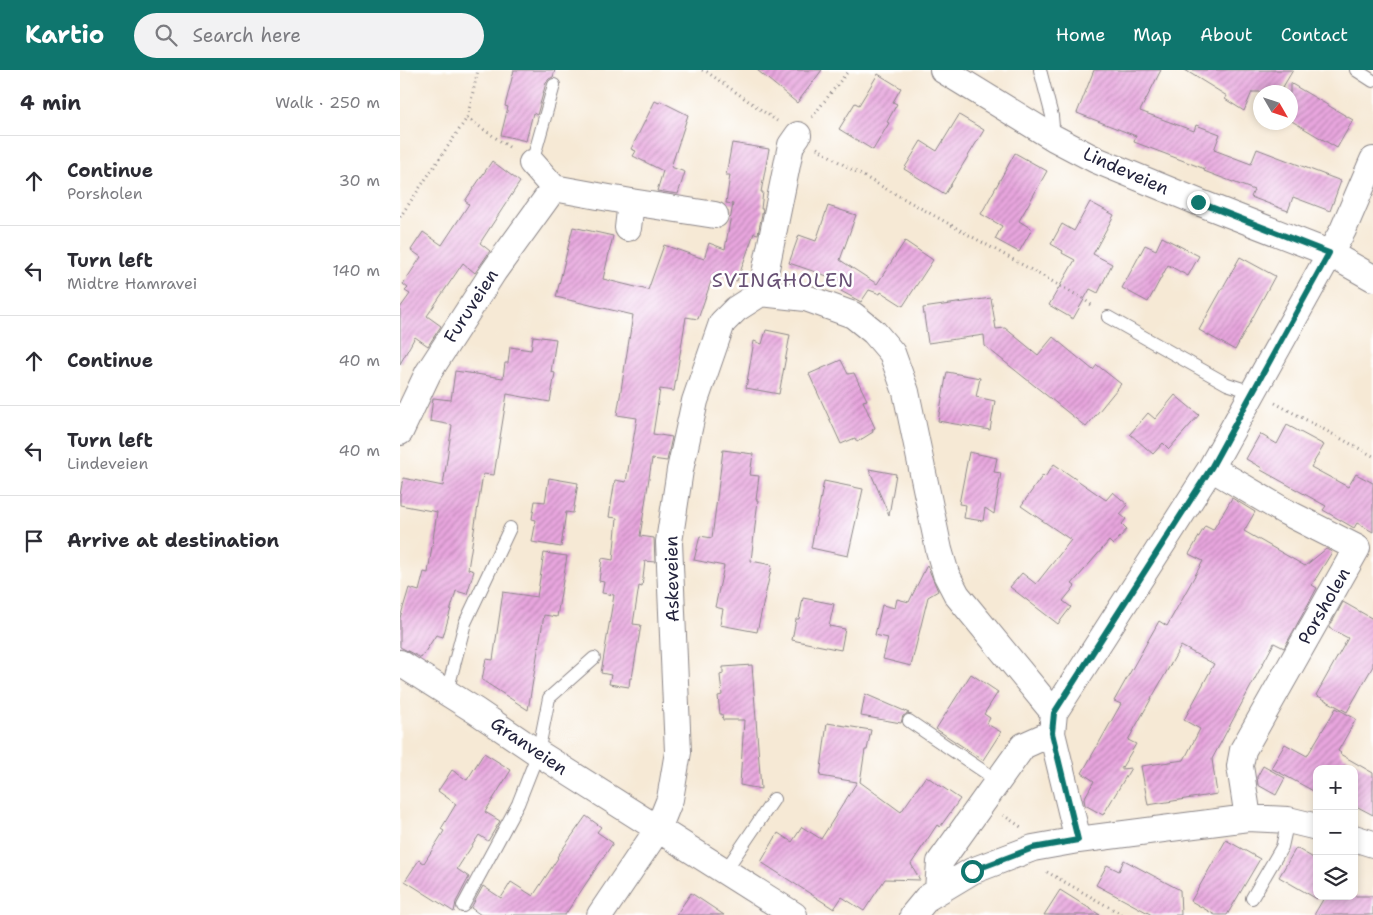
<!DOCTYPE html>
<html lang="en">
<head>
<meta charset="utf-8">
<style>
  body { margin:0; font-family:"Shantell Sans",sans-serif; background:#f2f2f3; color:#2b2b33 }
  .controls { position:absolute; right:15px; bottom:15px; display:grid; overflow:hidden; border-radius:10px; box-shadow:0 2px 8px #0003 }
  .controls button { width:45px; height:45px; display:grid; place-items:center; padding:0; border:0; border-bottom:1px solid #e1e1e2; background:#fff; color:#2b2b33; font:25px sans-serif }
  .compass { position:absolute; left:853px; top:15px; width:45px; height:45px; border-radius:50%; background:#fff; box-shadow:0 2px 8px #0003; rotate:129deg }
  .stop { position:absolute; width:15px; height:15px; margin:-11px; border:4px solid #0f766e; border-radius:50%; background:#fff }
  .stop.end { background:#0f766e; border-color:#fff; box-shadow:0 1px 5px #0008 }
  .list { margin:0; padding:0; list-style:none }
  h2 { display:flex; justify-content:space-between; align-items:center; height:65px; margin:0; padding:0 20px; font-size:21px }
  h2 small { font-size:16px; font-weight:400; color:#7c7c81 }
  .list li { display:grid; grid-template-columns:32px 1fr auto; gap:15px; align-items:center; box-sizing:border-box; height:90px; padding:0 20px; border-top:1px solid #e1e1e2 }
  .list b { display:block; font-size:19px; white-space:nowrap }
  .list p { margin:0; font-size:16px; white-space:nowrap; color:#7c7c81 }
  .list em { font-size:16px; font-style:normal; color:#7c7c81 }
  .icon { flex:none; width:28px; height:28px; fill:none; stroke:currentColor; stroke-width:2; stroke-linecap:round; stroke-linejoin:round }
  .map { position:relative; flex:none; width:973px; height:845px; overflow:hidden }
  header { display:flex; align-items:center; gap:30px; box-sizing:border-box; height:70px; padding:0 25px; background:#0f766e; color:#fff }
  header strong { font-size:24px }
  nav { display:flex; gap:28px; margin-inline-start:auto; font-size:18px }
  .search { width:350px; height:45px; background:#f2f2f3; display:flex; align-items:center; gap:12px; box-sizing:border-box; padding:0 18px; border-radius:28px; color:#7c7c81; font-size:19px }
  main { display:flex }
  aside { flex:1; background:#fff }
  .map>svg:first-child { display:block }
</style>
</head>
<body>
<header>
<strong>Kartio</strong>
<div class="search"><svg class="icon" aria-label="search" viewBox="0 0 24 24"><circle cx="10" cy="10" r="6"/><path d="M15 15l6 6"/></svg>Search here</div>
<nav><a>Home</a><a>Map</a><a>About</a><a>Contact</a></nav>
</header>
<main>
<aside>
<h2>4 min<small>Walk · 250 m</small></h2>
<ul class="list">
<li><svg class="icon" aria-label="ahead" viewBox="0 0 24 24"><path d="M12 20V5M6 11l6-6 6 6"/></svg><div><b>Continue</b><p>Porsholen</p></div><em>30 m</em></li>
<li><svg class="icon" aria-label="left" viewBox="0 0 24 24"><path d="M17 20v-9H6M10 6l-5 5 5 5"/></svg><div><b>Turn left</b><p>Midtre Hamravei</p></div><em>140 m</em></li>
<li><svg class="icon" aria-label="ahead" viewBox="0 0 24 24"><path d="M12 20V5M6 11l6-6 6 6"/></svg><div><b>Continue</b></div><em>40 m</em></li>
<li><svg class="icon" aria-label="left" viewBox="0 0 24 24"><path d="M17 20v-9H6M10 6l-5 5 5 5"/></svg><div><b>Turn left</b><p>Lindeveien</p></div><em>40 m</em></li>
<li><svg class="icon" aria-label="arrive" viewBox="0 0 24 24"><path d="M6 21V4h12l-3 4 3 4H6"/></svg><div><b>Arrive at destination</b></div></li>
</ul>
</aside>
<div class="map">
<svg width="973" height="845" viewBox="0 0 973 845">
  <defs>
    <pattern id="building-hatch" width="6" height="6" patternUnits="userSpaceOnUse" patternTransform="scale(1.25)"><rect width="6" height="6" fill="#e8a6de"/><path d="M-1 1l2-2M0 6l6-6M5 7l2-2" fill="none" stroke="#bc87b5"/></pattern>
  </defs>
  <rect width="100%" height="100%" fill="#fff"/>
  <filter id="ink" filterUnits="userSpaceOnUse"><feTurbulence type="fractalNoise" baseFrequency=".02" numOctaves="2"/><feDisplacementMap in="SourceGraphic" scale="10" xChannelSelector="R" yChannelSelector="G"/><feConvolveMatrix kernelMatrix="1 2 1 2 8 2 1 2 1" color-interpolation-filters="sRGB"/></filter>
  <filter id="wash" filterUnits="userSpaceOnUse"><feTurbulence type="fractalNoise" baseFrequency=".0096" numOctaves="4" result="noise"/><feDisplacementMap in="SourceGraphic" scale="20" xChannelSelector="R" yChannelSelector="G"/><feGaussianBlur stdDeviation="1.12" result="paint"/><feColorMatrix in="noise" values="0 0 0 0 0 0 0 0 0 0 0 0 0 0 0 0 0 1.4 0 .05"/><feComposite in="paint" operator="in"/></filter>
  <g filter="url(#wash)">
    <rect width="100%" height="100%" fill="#f6e9d5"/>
    <g id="blocks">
      <path fill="url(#building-hatch)" d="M114,0H155L153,7L149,9L146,13L137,45L133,43L126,71L101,65L108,37L105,36Z
        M357,0H422L397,33Z
        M694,0H761L740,41L794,61L796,55L820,64L814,80L851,94L857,79L941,111L930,141L893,127L888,141L851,127L854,120L804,101L805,99L734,72L736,66L677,43Z
        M785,0H893L880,22H852L844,41L825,29L827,26Z
        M478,4L501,18L493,32L497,34L487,52L489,53L473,80L439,59L455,33L459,35Z
        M890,13L953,50L937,78L890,50Z
        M255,31L259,33L260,31L288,45L271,97L285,102L278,124L257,121L263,101L233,86L236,81L231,79Z
        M559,45L584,60L545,124L504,99L521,71L537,81Z
        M332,73L369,79L361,122H363L361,139H363L358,164L354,163L337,211L314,203L298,249L286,247L274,321L260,319L253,364L272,367L267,391L252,389L240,466L254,468L255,492L245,491L242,517L239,516L233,554L241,555L232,608H230L229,617L209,614L211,605L201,603L214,525L202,523L204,512L199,511L202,488L213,490L217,448L209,447L215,410L226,412L237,348L217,345L233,245L156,227L173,157L213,166L203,209L248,220L264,175L304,189L309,173L325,179L333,134L326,133L330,105H326Z
        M615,83L647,101L619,151L632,159L619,182L595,169L602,156L581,144Z
        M92,91L120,112L80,173L90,181L75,203L63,193L27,246L41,256L28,276L15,267L0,294V238L10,224L5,221L8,218L3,214L21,187L11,180L23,162L42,175L69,134L65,131Z
        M690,132L714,145L693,184L712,194L698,223L690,219L673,249L649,235L675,190L662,183L663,181L651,174L662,154L674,161Z
        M428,136L456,145L440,190L477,214L505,171L533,190L503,236L481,222L480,224L469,220L461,232L441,221L445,212L389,193L399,165L416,171Z
        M762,167L799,186L788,206L768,195L748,232L722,218L745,175L756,180Z
        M840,187L875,206L835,280L799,260Z
        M591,228L596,259L605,258L638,285L653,267L693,300L697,295L721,314L686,357L585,276L584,265L528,273L523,238Z
        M366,260L390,265L379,324L346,318L354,271L362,274Z
        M133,266L156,269L151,302L155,303L150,332L107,324L94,405L83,404L68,499L74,501L67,524L56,521L43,567L36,565L21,588L0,577V548L9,518L19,521L24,502L28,503L37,442L0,435V425L3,408L43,416L52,355L30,351L33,328L51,330L55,301L103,308L105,293H108L110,277L131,280Z
        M441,290L448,304L454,303L467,330L463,331L475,358L472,360L473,362L457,372L455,368L441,374L409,304Z
        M547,302L580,308L576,327L595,331L590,360L538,351Z
        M775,325L799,345L769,379L763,373L753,384L730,364L748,343L755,349Z
        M887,355L924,375L911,397L948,417L956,404L973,413V462L957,453L954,458L923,440L926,436L861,400L862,398L846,389L860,364L877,374Z
        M323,380L353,384L350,405L359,406L356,430H358L351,491L372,495L357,562L320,555L323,539L315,537L324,496L294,490L300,466L312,468Z
        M569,382L597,388L594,402L601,403L594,444L585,438L583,451L564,448L566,435L559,434Z
        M654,394L706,430L713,422L728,435L720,444L726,449L722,454L727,459L713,475L709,471L672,514L675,516L663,531L671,537L658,554L610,517L622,503L636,514L671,470L621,436L643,405L645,407Z
        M469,399L496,404L489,445Z
        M149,408L178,413L173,443L166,442L161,477L132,472L136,450L132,449L135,431L145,432Z
        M424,411L463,419L448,486L411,478Z
        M832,428L855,442L844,461L905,496L926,479L932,482L912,515L917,518L884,578L874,573L812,689L817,724L748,735L741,696L784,690L800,659L784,650L814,594L781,576L728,670L736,674L721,699L731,698L703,745L685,735L684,729L694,711L682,703L721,634L714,631L759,551L767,556L803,491L789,484L805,456L813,460Z
        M144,483L167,486L157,547L144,545L128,640L82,610L86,589L93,590L103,522L137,527Z
        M527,495L538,521L528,527L511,596L483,589L488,568L475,565L482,535L495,538L497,529L509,532Z
        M403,528L434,534L429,556L445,559L441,580L392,570L396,549H399Z
        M943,532L973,549V596L947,642L916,625L948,568L929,558Z
        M352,595L356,649L361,719L340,715L344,650H323L322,644H320L318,626L322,625L320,605L323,604V597Z
        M571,604L598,622L584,644L590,648L587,654L601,662L583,690L536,659Z
        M465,624L509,643L503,646L501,653L461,646Z
        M936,638L956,649L938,681L941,683L940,684L973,703V745L954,735V699H917V723L871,698L885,674L907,686Z
        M427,653L471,660L467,680H465L460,712L501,742L526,706L560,729L540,757L537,755L511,794L520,810L485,809L464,841L442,827L434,839L361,792L378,763L392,772L402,757L421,769L457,712L420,706Z
        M84,683L111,700L85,742L100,751L88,771L79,765L57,799L69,807L56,832L54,842L5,811L19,790L24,793L44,761L41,759L56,734L38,721L52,700L67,710Z
        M863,696L885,708L876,725L858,715L857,707Z
        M186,746L201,757L197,762L213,773L165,845H81L71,838L83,816L101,828L111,812L133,826L158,788L157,787Z
        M826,770L860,789L827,845H815L791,831Z
        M896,778L917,790V829L879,807Z
        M724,790L780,820L781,845H752L696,815L707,795L719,801Z
        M660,820L700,845H644Z
        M291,823L324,845H276Z
        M925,826H973V845H914Z"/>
    </g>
  </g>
  <g filter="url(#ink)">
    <use href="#blocks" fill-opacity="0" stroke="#8c8688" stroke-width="1"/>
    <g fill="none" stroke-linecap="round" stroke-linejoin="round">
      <defs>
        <path id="lane" d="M640,0L652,46L654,68
          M956,0L973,11
          M132,93L154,15
          M708,247L827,314L852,322
          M47,622L65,553L110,458
          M509,651L598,711
          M325,801L374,729
          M852,828L882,777L888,750
          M63,836L118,734L138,683L149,628L194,588"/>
        <path id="street" d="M543,0L654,68L696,90L798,132L929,183L973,208
          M132,93L154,118
          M228,158L231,132
          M361,223L391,75L398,65
          M0,362L28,303L94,201L154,118L231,132L315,145
          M811,398L884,441L957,478L843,680L840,696L848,748
          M0,593L76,641L138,683L394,845
          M954,768L973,774
          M678,770L652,663L654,643L811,398L943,160L973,90
          M538,820L540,792L623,676L652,663
          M200,845L258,759L270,729L278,682L269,472L280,400L295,331L322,253L336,239L361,223L406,228L453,245L474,262L492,283L506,322L539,480L546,504L557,525L654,643
          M513,845L527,828L572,801L633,778L678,770L848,748L888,750L917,757"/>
      </defs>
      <use href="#lane" stroke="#8c8688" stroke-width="14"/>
      <use href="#street" stroke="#8c8688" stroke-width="28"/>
      <path stroke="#8c8688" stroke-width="3" stroke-dasharray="1 4" stroke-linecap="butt" d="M302,0L307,2L377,51
        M412,47L449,0
        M67,48L112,79
        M417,78L447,97L682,228L694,237
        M0,147L67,48L78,0
        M875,333L973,386
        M603,745L621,757
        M647,802L723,845"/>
      <use href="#lane" stroke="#fff" stroke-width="12"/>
      <use href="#street" stroke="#fff" stroke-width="26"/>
    </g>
  </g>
  <g fill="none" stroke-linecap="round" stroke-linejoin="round" filter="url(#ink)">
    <path stroke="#0f766e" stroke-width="6" d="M572,801L633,778L678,770L652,663L654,643L811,398L929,183L798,132"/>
  </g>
  <g text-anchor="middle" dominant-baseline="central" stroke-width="5" stroke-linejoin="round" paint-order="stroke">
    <g font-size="18" fill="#22223b" stroke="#fff">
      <text transform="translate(726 101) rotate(24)">Lindeveien</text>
      <text transform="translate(71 236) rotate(-57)">Furuveien</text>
      <text transform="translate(272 509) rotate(-91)">Askeveien</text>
      <text transform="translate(924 536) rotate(-60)">Porsholen</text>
      <text transform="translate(129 676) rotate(34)">Granveien</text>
    </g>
    <g font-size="20" letter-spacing="1" fill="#675074" stroke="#fff">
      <text x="383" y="210">SVINGHOLEN</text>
    </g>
  </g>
</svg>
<div class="controls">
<button>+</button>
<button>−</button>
<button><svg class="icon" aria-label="layers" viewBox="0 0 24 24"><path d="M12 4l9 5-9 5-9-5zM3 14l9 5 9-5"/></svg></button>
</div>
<svg class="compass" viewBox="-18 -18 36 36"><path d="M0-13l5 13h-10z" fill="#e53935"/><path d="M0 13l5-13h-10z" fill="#7c7c81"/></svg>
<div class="stop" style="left:572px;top:801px"></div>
<div class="stop end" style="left:798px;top:132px"></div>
</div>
</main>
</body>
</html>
